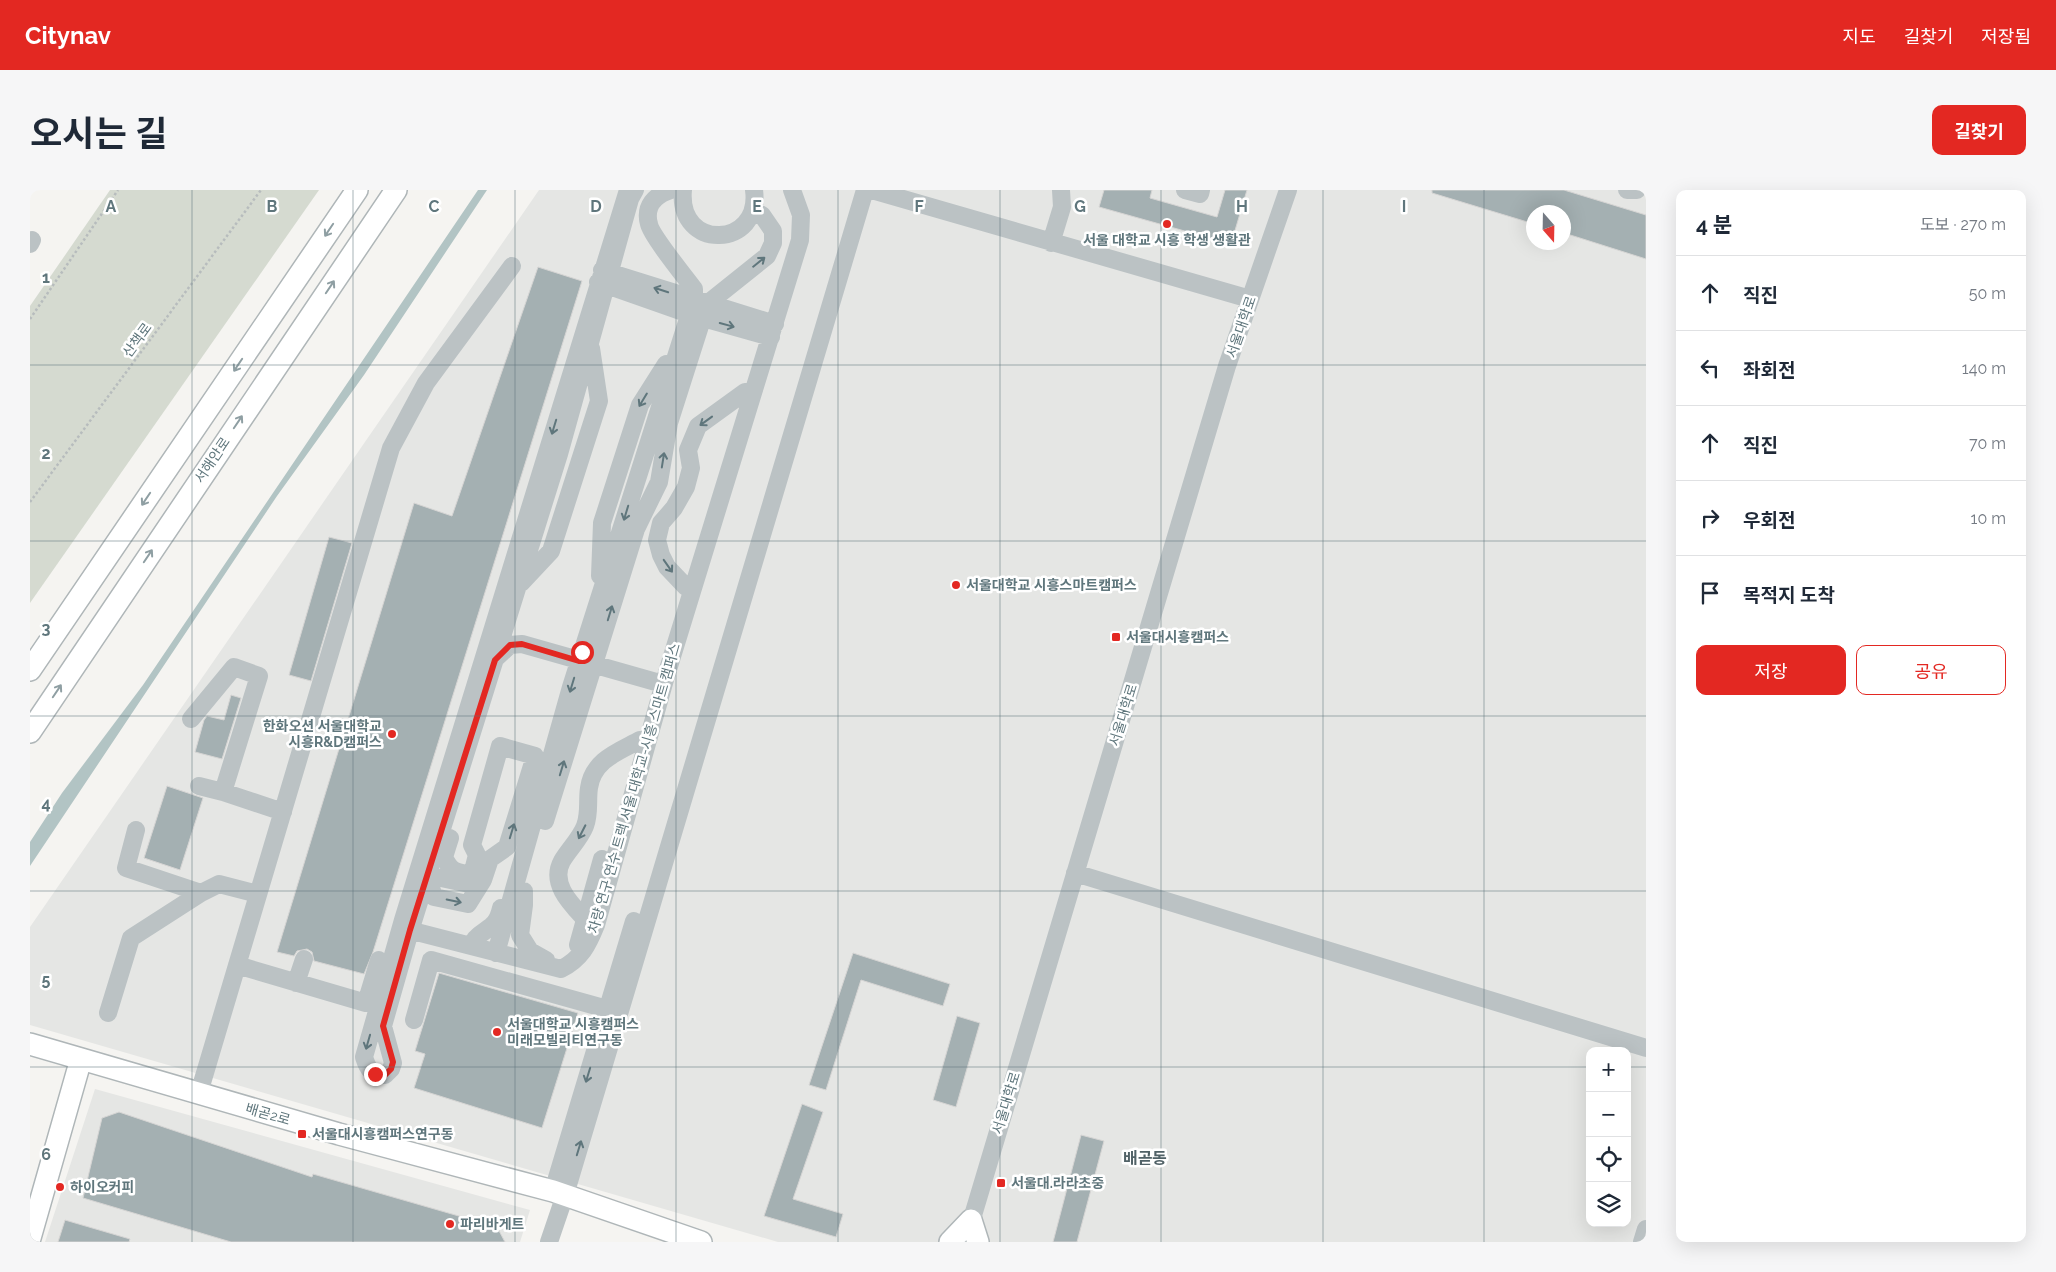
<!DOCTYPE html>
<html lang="ko">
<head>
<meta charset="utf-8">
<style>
  body { margin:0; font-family:Raleway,"Noto Sans KR",sans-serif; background:#f6f6f7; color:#1f2937 }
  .controls { position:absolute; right:15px; bottom:15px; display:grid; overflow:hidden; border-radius:10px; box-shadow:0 5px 20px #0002 }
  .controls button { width:45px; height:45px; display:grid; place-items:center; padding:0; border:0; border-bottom:1px solid #e0e1e3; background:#fff; color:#1f2937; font:25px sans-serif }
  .compass { position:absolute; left:1496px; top:15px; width:45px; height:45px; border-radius:50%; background:#fff; box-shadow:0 5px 20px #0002; rotate:160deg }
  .stop { position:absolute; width:15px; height:15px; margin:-11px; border:4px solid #e32822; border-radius:50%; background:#fff }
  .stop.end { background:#e32822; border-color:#fff; box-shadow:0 1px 5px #0008 }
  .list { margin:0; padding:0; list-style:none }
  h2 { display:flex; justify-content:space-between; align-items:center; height:65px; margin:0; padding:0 20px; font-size:21px }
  h2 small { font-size:16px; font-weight:400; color:#747a83 }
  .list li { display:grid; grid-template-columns:32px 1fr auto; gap:15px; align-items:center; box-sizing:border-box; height:75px; padding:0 20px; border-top:1px solid #e0e1e3 }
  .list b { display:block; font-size:19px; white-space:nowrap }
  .list em { font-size:16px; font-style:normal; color:#747a83 }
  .actions { display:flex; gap:10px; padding:15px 20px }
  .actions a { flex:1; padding:11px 0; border:1px solid #e32822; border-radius:10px; text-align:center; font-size:18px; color:#e32822 }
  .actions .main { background:#e32822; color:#fff }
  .icon { flex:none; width:28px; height:28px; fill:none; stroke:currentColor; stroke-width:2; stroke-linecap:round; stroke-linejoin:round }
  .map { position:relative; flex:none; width:1616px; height:1052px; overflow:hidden; border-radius:10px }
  header { display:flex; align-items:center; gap:30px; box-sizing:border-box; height:70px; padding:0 25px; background:#e32822; color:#fff }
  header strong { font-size:24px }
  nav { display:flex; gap:28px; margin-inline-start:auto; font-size:18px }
  .intro { display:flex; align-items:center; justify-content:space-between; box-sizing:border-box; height:120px; padding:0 30px }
  h1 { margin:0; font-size:35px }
  .button { padding:12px 22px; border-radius:10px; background:#e32822; color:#fff; font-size:18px; font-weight:700 }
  main { display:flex; gap:30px; padding:0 30px }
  aside { flex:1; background:#fff; border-radius:10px; box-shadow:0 5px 20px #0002 }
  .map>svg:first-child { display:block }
</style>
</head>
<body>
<header>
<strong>Citynav</strong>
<nav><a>지도</a><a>길찾기</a><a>저장됨</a></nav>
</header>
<div class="intro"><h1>오시는 길</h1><a class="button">길찾기</a></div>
<main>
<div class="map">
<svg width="1616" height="1052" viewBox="0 0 1616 1052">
  <rect width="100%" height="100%" fill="#f5f4f1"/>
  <path fill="#e5e6e4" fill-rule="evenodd" d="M509,0H1616V1052H748L0,835V737ZM1504,22H1534V52H1504ZM1560,861H1597V1033H1560Z
    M65,899L500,1020L490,1052H15Z"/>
  <path fill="#d5dad0" d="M80,0H289L0,413V116Z"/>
  <path fill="#b2c4c4" d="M448,0H457L334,185L247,306L0,676V652L32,603L113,495Z"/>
  <path fill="#a4b0b2" stroke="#d6d5d4" d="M1074,0H1122L1120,8L1187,27L1195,0H1217L1201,54L1069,17Z
    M1402,0H1534L1616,25V69L1534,43V22H1504V34L1402,3Z
    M508,77L552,91L343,762L334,784L284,771L282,762L277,759L267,761L264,766L247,762L384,313L422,326Z
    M299,347L322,353L281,491L259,485Z
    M201,505L211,508L192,569L165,562L174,530L177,526L194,530Z
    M137,596L173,608L150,680L114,668Z
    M823,763L920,794L913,816L831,790L796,900L779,895Z
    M409,783L548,823L512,938L384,898L395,864L385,861Z
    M927,826L950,833L926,917L903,910Z
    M772,914L793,922L763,1009L813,1024L806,1047L734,1026Z
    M89,922L282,987L283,984L467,1037L475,1052H201L53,1008L72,928Z
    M1051,945L1074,951L1047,1052H1023Z
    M35,1030L100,1049L99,1052H28Z"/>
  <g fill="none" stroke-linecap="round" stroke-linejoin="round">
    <defs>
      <path id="major" d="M0,480L327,0
        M0,542L366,0
        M0,854L309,944L523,1001L671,1052
        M0,1048L51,869
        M920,1052L941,1030L948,1052"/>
    </defs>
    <use href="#major" stroke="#afb6b8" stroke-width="24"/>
    <path stroke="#b7bcbd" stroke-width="2.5" stroke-dasharray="2.5 2.5" stroke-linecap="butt" d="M0,129L88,0
      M0,312L231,0"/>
    <path stroke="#bbc2c4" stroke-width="18" d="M598,0L373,730L334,867C338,880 341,884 355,885L361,879L363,873L353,836L380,741L529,264L600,9L605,0
      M653,0C647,62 732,58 724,0
      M842,0L1220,109
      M1155,0L1170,4L1171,0
      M1597,0H1607
      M1021,53L1032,17L1031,0
      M0,54L2,50
      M572,80L745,134
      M568,92L659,124L741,147
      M570,386L572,333L610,215L636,174
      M491,393L521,361L569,211L561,158
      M656,397L637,377L631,365L627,350L631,333L644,318L656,297L661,278L658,260L668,236L715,202
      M465,469L480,455L492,454L633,494
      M161,529L204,477L229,486L193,602L253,622
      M169,596L193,602
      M515,631L606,339L629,292L639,233L677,114L737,66L743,53V41L732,25L723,20
      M106,640L96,678L171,703L189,694L228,704
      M420,648L414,667C420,680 424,682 438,684L443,681L447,665L442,655L470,556L505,566L477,657L460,669L453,690L444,695L397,685L404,707L438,714L453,690
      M1045,683L1616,858
      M494,701V715L490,745L500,761L516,770
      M554,728C540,713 520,693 532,671C539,659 550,649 555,636C560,623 557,611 559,598C563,570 588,562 610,550
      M371,738L531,779C551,769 558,755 566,735L636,486L770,50L771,25L762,0
      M445,749C458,736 466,739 471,718
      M548,755L572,669
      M466,763L541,497L664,110V99C655,87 621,45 619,34C614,16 625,5 641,0
      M207,775L336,813L349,770
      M266,793L274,769
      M78,823L101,748L171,703
      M384,830L401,770L577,819
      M169,903L361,258L396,193L482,76
      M523,1001L604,731
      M519,1052L535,1005L835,0
      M935,1052L1197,176L1258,0
      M1612,1052L1616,1039"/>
    <use href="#major" stroke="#fff" stroke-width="21"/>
  </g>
  <defs><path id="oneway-shaft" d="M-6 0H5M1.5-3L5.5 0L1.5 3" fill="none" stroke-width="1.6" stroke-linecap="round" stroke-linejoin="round" transform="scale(1.25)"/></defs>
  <g stroke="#8f9fa3">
    <use href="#oneway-shaft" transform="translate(299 40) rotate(124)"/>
    <use href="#oneway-shaft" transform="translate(300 97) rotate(-56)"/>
    <use href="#oneway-shaft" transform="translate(208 175) rotate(124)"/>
    <use href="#oneway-shaft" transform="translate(208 232) rotate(-56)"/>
    <use href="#oneway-shaft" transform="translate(116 309) rotate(124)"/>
    <use href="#oneway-shaft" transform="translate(118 366) rotate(-56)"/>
    <use href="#oneway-shaft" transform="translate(27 501) rotate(-56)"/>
  </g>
  <g stroke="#5f767c">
    <use href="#oneway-shaft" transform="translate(729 72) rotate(-39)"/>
    <use href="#oneway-shaft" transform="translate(631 100) rotate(-162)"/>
    <use href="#oneway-shaft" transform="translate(697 135) rotate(15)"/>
    <use href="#oneway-shaft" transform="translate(613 210) rotate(121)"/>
    <use href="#oneway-shaft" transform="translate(676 231) rotate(144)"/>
    <use href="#oneway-shaft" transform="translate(524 237) rotate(107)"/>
    <use href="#oneway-shaft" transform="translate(633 270) rotate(-81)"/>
    <use href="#oneway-shaft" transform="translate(596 323) rotate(107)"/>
    <use href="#oneway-shaft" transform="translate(638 376) rotate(55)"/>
    <use href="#oneway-shaft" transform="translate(580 423) rotate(-73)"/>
    <use href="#oneway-shaft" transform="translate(542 495) rotate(107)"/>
    <use href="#oneway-shaft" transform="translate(532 578) rotate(-73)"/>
    <use href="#oneway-shaft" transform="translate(482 641) rotate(-73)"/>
    <use href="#oneway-shaft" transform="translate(552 642) rotate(117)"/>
    <use href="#oneway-shaft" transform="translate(424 711) rotate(12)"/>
    <use href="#oneway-shaft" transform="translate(338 852) rotate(106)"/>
    <use href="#oneway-shaft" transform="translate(558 885) rotate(107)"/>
    <use href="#oneway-shaft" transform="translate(549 958) rotate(-73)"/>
  </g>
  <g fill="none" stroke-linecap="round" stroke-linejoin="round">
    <path stroke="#e32822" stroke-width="6" d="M345,884L355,885L361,879L363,872L353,836L380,740L465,470L480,455L492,454L549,471L552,462"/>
  </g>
  <path fill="none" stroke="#5f767c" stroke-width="1" stroke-opacity="0.55" d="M162,0V1052M323,0V1052M485,0V1052M646,0V1052M808,0V1052M970,0V1052M1131,0V1052M1293,0V1052M1454,0V1052M0,175H1616M0,351H1616M0,526H1616M0,701H1616M0,877H1560M1597,877H1616"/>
  <g fill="#e32822" stroke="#fff" stroke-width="2">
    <circle cx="1137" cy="34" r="5"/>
    <circle cx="926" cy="395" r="5"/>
    <rect x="1081" y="442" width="10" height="10" rx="2.5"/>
    <circle cx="362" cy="544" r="5"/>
    <circle cx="467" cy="842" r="5"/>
    <rect x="267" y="939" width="10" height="10" rx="2.5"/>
    <rect x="966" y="988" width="10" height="10" rx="2.5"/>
    <circle cx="30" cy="997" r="5"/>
    <circle cx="420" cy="1034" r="5"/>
  </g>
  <g text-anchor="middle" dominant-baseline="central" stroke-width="5" stroke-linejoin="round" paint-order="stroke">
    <g font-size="14" font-weight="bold" fill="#5f767c" stroke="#fff" text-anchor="start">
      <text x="1137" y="50" text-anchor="middle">서울 대학교 시흥 학생 생활관</text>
      <text x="936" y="395">서울대학교 시흥스마트캠퍼스</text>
      <text x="1096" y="447">서울대시흥캠퍼스</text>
      <text x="352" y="536" text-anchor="end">한화오션 서울대학교<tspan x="352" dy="16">시흥R&amp;D캠퍼스</tspan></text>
      <text x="477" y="834">서울대학교 시흥캠퍼스<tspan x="477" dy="16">미래모빌리티연구동</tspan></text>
      <text x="282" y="944">서울대시흥캠퍼스연구동</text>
      <text x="981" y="993">서울대.라라초중</text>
      <text x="40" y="997">하이오커피</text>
      <text x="430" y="1034">파리바게트</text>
    </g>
    <g font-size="14" fill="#5f767c" stroke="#fff">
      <text transform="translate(1211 137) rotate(-71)">서울대학로</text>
      <text transform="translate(107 150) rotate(-54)">산책로</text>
      <text transform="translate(182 270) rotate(-56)">서해안로</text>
      <text transform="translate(1093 525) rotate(-73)">서울대학로</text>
      <text transform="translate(604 598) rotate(-74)">차량 연구 연수 트랙 서울 대학교-시흥 스마트 캠퍼스</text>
      <text transform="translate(976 913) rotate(-73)">서울대학로</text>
      <text transform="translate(238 924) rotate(16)">배곧2로</text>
    </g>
    <g font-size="16" font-weight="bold" fill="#516267" stroke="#fff">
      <text x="1115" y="968">배곧동</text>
    </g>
  </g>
  <g font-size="16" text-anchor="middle" font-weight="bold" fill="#5f767c" stroke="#fff" stroke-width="5" stroke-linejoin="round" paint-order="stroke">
    <text x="81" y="22">A</text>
    <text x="242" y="22">B</text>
    <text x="404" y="22">C</text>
    <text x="566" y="22">D</text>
    <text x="727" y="22">E</text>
    <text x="889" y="22">F</text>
    <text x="1050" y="22">G</text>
    <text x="1212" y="22">H</text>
    <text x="1374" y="22">I</text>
    <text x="16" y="93">1</text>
    <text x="16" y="269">2</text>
    <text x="16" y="444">3</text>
    <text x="16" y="619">4</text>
    <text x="16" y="795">5</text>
    <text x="16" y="970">6</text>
  </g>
</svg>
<div class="controls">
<button>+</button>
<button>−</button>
<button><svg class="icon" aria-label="locate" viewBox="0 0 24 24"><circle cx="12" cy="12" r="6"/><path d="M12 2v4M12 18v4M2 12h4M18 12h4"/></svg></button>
<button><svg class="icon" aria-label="layers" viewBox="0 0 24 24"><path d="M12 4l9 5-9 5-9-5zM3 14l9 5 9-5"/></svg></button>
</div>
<svg class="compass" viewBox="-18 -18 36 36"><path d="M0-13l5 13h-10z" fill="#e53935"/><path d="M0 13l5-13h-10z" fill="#747a83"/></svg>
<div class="stop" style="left:552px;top:462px"></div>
<div class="stop end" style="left:345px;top:884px"></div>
</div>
<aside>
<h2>4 분<small>도보 · 270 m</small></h2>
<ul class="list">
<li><svg class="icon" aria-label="ahead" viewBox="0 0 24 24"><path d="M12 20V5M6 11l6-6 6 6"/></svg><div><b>직진</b></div><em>50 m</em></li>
<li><svg class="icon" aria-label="left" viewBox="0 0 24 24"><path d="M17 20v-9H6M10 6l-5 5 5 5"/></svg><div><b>좌회전</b></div><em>140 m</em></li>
<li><svg class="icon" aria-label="ahead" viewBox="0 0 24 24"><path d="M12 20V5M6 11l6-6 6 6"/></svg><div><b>직진</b></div><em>70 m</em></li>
<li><svg class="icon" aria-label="right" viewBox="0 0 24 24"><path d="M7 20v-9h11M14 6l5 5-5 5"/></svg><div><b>우회전</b></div><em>10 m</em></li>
<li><svg class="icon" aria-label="arrive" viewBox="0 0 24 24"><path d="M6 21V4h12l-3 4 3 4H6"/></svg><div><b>목적지 도착</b></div></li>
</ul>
<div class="actions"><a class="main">저장</a><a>공유</a></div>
</aside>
</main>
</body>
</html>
